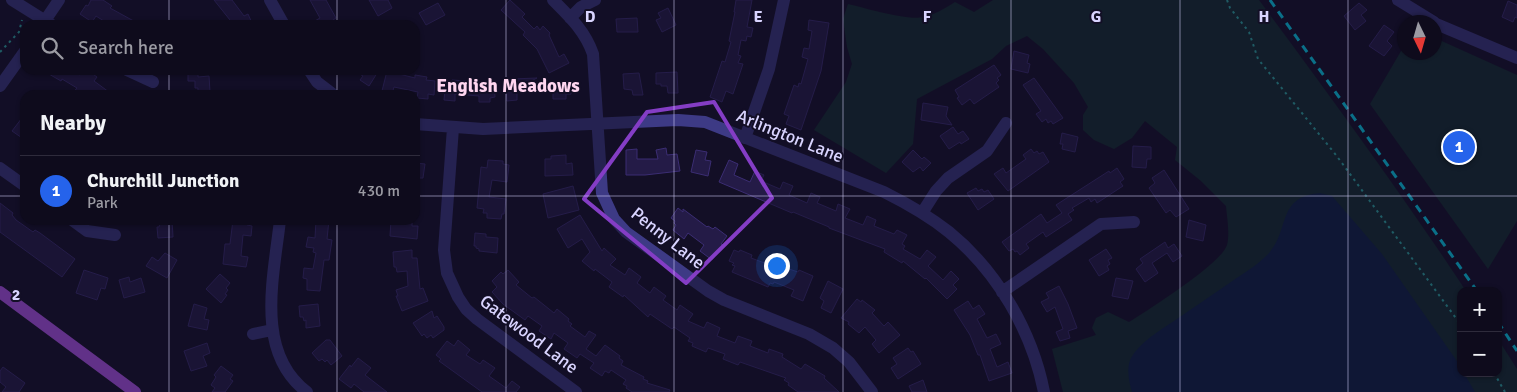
<!DOCTYPE html>
<html lang="en">
<head>
<meta charset="utf-8">
<style>
  body { margin:0; font-family:Signika,sans-serif; background:#171425; color:#f1f3f6 }
  .controls { position:absolute; right:15px; bottom:15px; display:grid; overflow:hidden; border-radius:10px; box-shadow:0 1px 4px #0004 }
  .controls button { width:45px; height:45px; display:grid; place-items:center; padding:0; border:0; border-bottom:1px solid #2e2b3b; background:#0e0b1c; color:#f1f3f6; font:25px sans-serif }
  .compass { position:absolute; left:1397px; top:15px; width:45px; height:45px; border-radius:50%; background:#0e0b1c; box-shadow:0 1px 4px #0004; rotate:175deg }
  .you { position:absolute; left:776px; top:265px; width:18px; height:18px; margin:-12px; border:4px solid #fff; border-radius:50%; background:#1a73e8; box-shadow:0 0 0 8px #1a73e833 }
  .badge { display:grid; place-items:center; width:32px; height:32px; border-radius:50%; background:#2563eb; color:#fff; font-size:16px; font-weight:700 }
  .pin { position:absolute; translate:-50% -50%; border:2px solid #fff; box-shadow:0 1px 5px #0006 }
  .list { margin:0; padding:0; list-style:none }
  h2 { display:flex; justify-content:space-between; align-items:center; height:65px; margin:0; padding:0 20px; font-size:21px }
  h2 small { font-size:16px; font-weight:400; color:#9b9ba3 }
  .list li { display:grid; grid-template-columns:32px 1fr auto; gap:15px; align-items:center; box-sizing:border-box; height:70px; padding:0 20px; border-top:1px solid #2e2b3b }
  .list b { display:block; font-size:19px; white-space:nowrap }
  .list p { margin:0; font-size:16px; white-space:nowrap; color:#9b9ba3 }
  .list em { font-size:16px; font-style:normal; color:#9b9ba3 }
  .icon { flex:none; width:28px; height:28px; fill:none; stroke:currentColor; stroke-width:2; stroke-linecap:round; stroke-linejoin:round }
  .map { position:relative; flex:none; width:1517px; height:392px; overflow:hidden }
  .search { position:absolute; background:#0e0b1c; box-shadow:0 1px 4px #0004; left:20px; top:20px; width:400px; height:55px; display:flex; align-items:center; gap:12px; box-sizing:border-box; padding:0 18px; border-radius:15px; color:#9b9ba3; font-size:19px }
  .panel { position:absolute; background:#0e0b1c; box-shadow:0 1px 4px #0004; left:20px; top:90px; width:400px; height:135px; border-radius:15px }
  .map>svg:first-child { display:block }
</style>
</head>
<body>
<div class="map">
<svg width="1517" height="392" viewBox="0 0 1517 392">
  <rect width="100%" height="100%" fill="#130f26"/>
  <path fill="#12302f" d="M993,0H1259C1330,96 1400,191 1466,291H1461V373H1498V339L1517,369V392H1063L1052,349L1096,335L1092,328L1096,318L1108,312L1129,322C1147,311 1222,263 1227,245C1230,235 1227,217 1226,206L1201,181L1175,160L1177,147L1145,121L1132,138L1114,149L1094,140L1083,130V115L1088,107L1074,83L1043,49L1027,36L1006,46L992,59L917,99L913,144L886,173L814,130L846,82L852,64L847,47L843,19L848,4C865,8 908,21 923,17C934,15 946,8 955,2L974,12Z
    M1435,38L1517,75V221L1488,269L1370,104L1404,46V52H1434Z"/>
  <path fill="#0c2248" d="M1320,193L1332,196L1382,254L1459,364L1461,373H1464L1475,392H1132C1129,382 1126,368 1131,358C1140,342 1159,331 1174,321C1193,308 1212,295 1231,282C1242,274 1255,267 1265,257C1292,233 1274,197 1320,193Z"/>
  <path fill="#241b47" stroke="#3b2d73" d="M91,0H103L112,6L110,8L141,25H110L96,16L92,22L80,14L86,5L88,6Z
    M214,0H232L244,16L248,14L252,23L247,25H234Z
    M310,0H326L336,18L333,20L336,25H308L320,18Z
    M369,0H388L392,8L378,16Z
    M510,0L525,14L522,17L534,29L537,26L540,30L543,26L550,33L549,35L559,57L564,54L569,63L549,73L537,49L523,35L525,32L501,10Z
    M736,0H752L747,27L753,28L751,37L747,36L746,41L741,40L738,55L741,56L738,63L743,64L733,94L726,91L722,102L710,97L722,61L725,62L731,42L729,41L735,12H734Z
    M1508,1L1517,5V18L1515,17L1513,22L1502,17Z
    M438,3L445,15L426,25L419,13Z
    M1359,3L1367,10L1361,15L1366,21L1355,30L1344,16Z
    M668,8L676,25L662,32L656,20L661,18L658,13Z
    M637,18L638,32H617L616,19Z
    M809,20L829,23L821,71L801,130L786,124L789,116L784,114L794,85L798,87L799,83L801,84L808,59L802,57L804,48L809,49L812,31L808,30Z
    M1384,25L1394,32L1387,41L1392,46L1384,56L1369,46Z
    M1014,51L1029,55L1027,63L1030,64L1028,73L1011,69Z
    M994,65L1001,75L997,78L999,80L996,83L999,87L974,104L970,99L962,105L957,98L959,97L955,90Z
    M42,70H71L80,75L84,70H87L97,77L94,81L113,95H71L77,88L62,79L61,81Z
    M198,70V77L209,76L210,92H198V88H195V81H188V71Z
    M353,70H379L369,86L360,80L363,76Z
    M387,71L415,78V75L427,77L426,80L435,81L434,95L428,94V99L417,98L418,92L394,87L392,94L382,91Z
    M677,72L678,93H668L667,86H661V84H656V73Z
    M639,73L643,95H633L632,90L624,89L623,74Z
    M537,78L514,90L517,89V100L507,101L506,90H513L512,79Z
    M1034,78L1063,118L1053,124L1051,121L1048,123L1046,119L1042,122L1036,114L1041,111L1023,85Z
    M452,80L494,83L495,97L490,98V102H479V96L455,94V101L444,100L445,90H451Z
    M571,83V94H566V99H553V84Z
    M923,103L948,107L946,116L952,125L921,120Z
    M25,114V140L12,131Z
    M953,127L958,134L963,131L969,139L961,144L960,142L949,149L940,136Z
    M1062,133L1078,137L1075,152L1062,149L1063,144H1060Z
    M1133,146L1151,147V159H1147L1146,168L1132,167Z
    M666,148L667,155L677,154L680,171L645,175H626V150L637,149V159H658L656,150Z
    M1031,149L1034,153L1037,151L1039,154L1043,152L1049,162L1008,191L994,174L1003,168L1006,173L1026,159L1023,155Z
    M696,150L707,152L705,160L711,161L708,176L691,172Z
    M913,150L922,159L924,157L931,163L923,171L920,167L913,172L902,162Z
    M566,155V164L572,163L573,175L545,176V159H551V156Z
    M488,160L503,161V164L509,165L507,182L492,180L489,197L506,199L504,214H502L501,219L487,218V213H483L484,209L477,208L481,167L487,168Z
    M729,160L738,164L734,175L750,182L755,171L764,175L761,181L780,189L783,182L793,186L789,195L807,203L811,193L820,197L817,203L836,211L838,204L850,209L845,218L863,225L867,216L876,220L874,226L894,234L897,230L907,235L902,244L905,246L903,249L920,259L927,250L936,257L928,266L943,280L951,271L959,279L953,285L957,289L947,299L926,278L925,279L903,261L902,263L884,252L885,249L829,228V227L793,212L792,213L719,182Z
    M415,163L425,164L423,178H415Z
    M1117,168L1124,179L1120,182L1123,186L1097,203L1095,199L1091,202L1089,198L1072,208L1074,210L1068,214L1072,220L1046,237L1043,232L1026,244L1029,248L1020,255L1017,251L1015,252L1013,249L1009,251L1002,242L1041,214L1047,223L1062,213L1056,205L1109,171L1110,173Z
    M1164,170L1189,209L1176,217L1170,210L1166,213L1149,188L1155,183L1152,178Z
    M573,186L579,210L548,218L543,194Z
    M976,188L978,191L982,189L984,192L988,190L994,199L978,210L967,193Z
    M0,203L13,213L12,215L16,220L33,232L35,230L40,233L75,259L62,277L0,232Z
    M678,208L683,212V209L707,227L708,226L713,229L715,227L727,236L721,244L723,245L712,260L700,251L704,245L688,233L684,239L673,230L676,225L674,223L675,221L671,218Z
    M580,215L602,251L604,248L616,259L610,265L625,275L629,268L641,277L637,283L650,293L654,287L666,296L663,300L677,310L680,305L693,314L688,321L704,328L707,322L720,328L717,336L735,343L738,336L752,341L750,346L768,353L769,349L783,354L782,357L801,369L805,364L825,376L824,378L839,392H798L788,385L789,383L784,380L786,378L740,362L738,365L723,359L725,354L708,348L706,352L692,346L693,343L688,341L690,338L674,327L672,329L650,314L648,317L624,295L623,297L609,287L612,282L595,269L594,271L582,261L590,252L582,239L568,248L557,229Z
    M161,220H172L173,237L158,238L157,227H159Z
    M233,220L248,221L247,225L252,226L251,236L243,235L241,256L248,257L246,267L223,264L225,244H230Z
    M316,220H329L327,239L332,240L329,260H324L320,291L307,290V279L303,278L304,268L313,269L316,253L313,252L314,248L306,247L308,237L315,238Z
    M391,220H412V226H418L417,239L390,236Z
    M1189,220L1206,225L1203,241L1186,237Z
    M475,233L486,234V237L498,238L497,253L479,251V249L476,248V246H474Z
    M1165,242L1168,248L1174,244L1182,256L1173,262L1167,253L1152,263L1158,273L1145,282L1136,269L1143,263L1140,259Z
    M1106,249L1112,258L1108,260L1110,264L1107,266L1109,270L1099,276L1089,260Z
    M412,250V258H417L420,289L423,288L428,301L402,311L396,296H398L396,290L408,286L407,271L397,272L396,267H394L393,252Z
    M734,250L739,252L740,250L752,255L751,258L770,265L771,263L798,272L799,270L813,276L803,301L791,296L794,290L774,282L773,284L770,283L768,287L732,272L735,266L732,265L734,263L729,261Z
    M165,253L177,260L167,278L146,266L152,257L158,261Z
    M84,270L108,278L105,289L101,288L97,300L76,293Z
    M508,270L519,282L516,285L532,298L534,297L554,313L557,309L569,319L568,321L572,324L570,326L585,337L589,331L596,335L586,349L596,356L605,345L620,356L619,358L623,361L621,365L644,377L643,379L648,381L647,383L670,390L669,392H632L626,388L627,386L623,384L626,380L611,370L609,373L605,371L602,376L590,368L594,363L580,354L577,358L564,349L568,343L554,333L551,339L539,331L542,326L528,316L525,320L503,304L492,292L497,287L492,281L501,272L503,274Z
    M220,274L230,283L226,288L228,290L225,294L227,295L221,303L206,289Z
    M129,277L130,282L141,278L145,292L124,298L119,280Z
    M1116,278L1133,281L1128,299L1112,296Z
    M828,281L843,289L831,313L821,308L824,301L820,298Z
    M1059,286L1068,304L1077,328L1068,331L1070,338L1060,341L1056,332L1063,329L1055,307L1047,312L1041,302L1049,298L1046,293Z
    M857,299L861,302L862,300L875,310L872,313L884,326L888,322L900,335L879,353L872,344L876,340L865,327L859,333L848,324L849,322L841,318Z
    M968,301L973,309L979,305L985,314L977,319L987,338L996,334L1001,344L990,349L997,367L1008,362L1012,373L989,381L980,355H978L970,335L954,310Z
    M194,304L207,308L204,319L209,320L207,330L188,326Z
    M318,304L320,326L306,328V320L304,321L303,317H300L299,306Z
    M432,311L434,318L437,316L444,327V330L433,338L431,335L427,338L424,334L422,336L413,323Z
    M326,340H330L342,356L331,365L327,360L325,362L322,359L319,361L312,353Z
    M458,340L470,350L466,355L480,364L483,360L495,368L489,376L506,388L512,381L520,387L516,392H482L439,361L441,359L436,355L447,341L454,346Z
    M207,343L210,353L203,356L207,366L191,371L184,351Z
    M908,348L911,352L913,351L921,364L898,379L891,368L897,364L893,358Z
    M358,358L371,368L365,375L387,392H364L354,384L351,388L339,379L350,365L351,367Z
    M221,366L233,375L230,379L233,381L225,392H212L215,388L211,385L216,377L214,375Z
    M3,367L25,383L19,392H2L6,387L0,382V371Z
    M923,380L927,392H912L909,386Z"/>
  <g fill="none" stroke-linecap="round" stroke-linejoin="round">
    <path stroke="#2fb8b0" stroke-width="2" stroke-dasharray="2.5 4" stroke-linecap="butt" d="M1227,0L1230,8L1249,32L1258,59L1336,155L1461,325
      M0,52L19,32L22,20
      M1494,373L1505,392"/>
    <path stroke="#3d3a85" stroke-width="12" d="M12,0L52,25
      M270,0L284,25
      M553,0C570,17 585,31 593,54L602,193L614,219L626,232L708,291L724,300L809,334L833,348L849,362L872,392
      M1398,0L1434,22
      M570,18L581,7L595,0
      M1434,23L1517,58
      M42,25L59,0
      M127,70L153,82
      M309,70L317,82L334,95
      M0,86L25,51
      M415,124L483,129L678,120L705,122L884,192C906,203 929,216 949,232C997,271 1032,331 1044,392
      M453,128L444,250L447,273L458,297L466,309L477,319L576,392
      M745,138L769,69L784,0
      M0,168L25,186
      M922,213L936,191L948,178L987,151L1006,123
      M72,220L87,231L115,235
      M280,220C274,276 254,352 307,392
      M1002,292L1101,224L1134,222
      M253,334L272,330"/>
    <path stroke="#c25bff" stroke-width="12" d="M0,292L135,392"/>
    <path stroke="#00e5ff" stroke-width="3" stroke-dasharray="8 6" stroke-linecap="butt" d="M1270,0L1477,291
      M1498,322L1517,351"/>
  </g>
  <path d="M0 0H1517V392H0ZM714,102L772,198L686,283L584,199L647,112Z" fill="#130f26" fill-opacity=".55" fill-rule="evenodd"/>
  <path fill="none" stroke="#843dc5" stroke-width="4" stroke-linejoin="round" d="M714,102L772,198L686,283L584,199L647,112Z"/>
  <path fill="none" stroke="#d9d4ff" stroke-width="1" stroke-opacity="0.55" d="M169,0V25M337,0V25M506,0V392M674,0V392M843,0V392M1011,0V392M1180,0V392M1348,0V392M169,70V95M337,70V95M0,196H25M415,196H1517M169,220V392M337,220V392"/>
  <g text-anchor="middle" dominant-baseline="central" stroke-width="4" stroke-linejoin="round" paint-order="stroke">
    <g font-size="18" fill="#d9d4ff" stroke="#130f26">
      <text transform="translate(790 136) rotate(22)">Arlington Lane</text>
      <text transform="translate(668 238) rotate(38)">Penny Lane</text>
      <text transform="translate(529 334) rotate(37)">Gatewood Lane</text>
    </g>
    <g font-size="19" font-weight="bold" fill="#ffd6f0" stroke="#130f26">
      <text x="508" y="86">English Meadows</text>
    </g>
  </g>
  <g font-size="16" text-anchor="middle" font-weight="bold" fill="#d9d4ff" stroke="#130f26" stroke-width="4" stroke-linejoin="round" paint-order="stroke">
    <text x="590" y="22">D</text>
    <text x="758" y="22">E</text>
    <text x="927" y="22">F</text>
    <text x="1096" y="22">G</text>
    <text x="1264" y="22">H</text>
    <text x="16" y="300">2</text>
  </g>
</svg>
<div class="controls">
<button>+</button>
<button>−</button>
</div>
<svg class="compass" viewBox="-18 -18 36 36"><path d="M0-13l5 13h-10z" fill="#e53935"/><path d="M0 13l5-13h-10z" fill="#9b9ba3"/></svg>
<div class="you"></div>
<div class="pin badge" style="left:1459px;top:147px">1</div>
<div class="search"><svg class="icon" aria-label="search" viewBox="0 0 24 24"><circle cx="10" cy="10" r="6"/><path d="M15 15l6 6"/></svg>Search here</div>
<section class="panel">
<h2>Nearby<small></small></h2>
<ul class="list">
<li><span class="badge">1</span><div><b>Churchill Junction</b><p>Park</p></div><em>430 m</em></li>
</ul>
</section>
</div>
</body>
</html>
